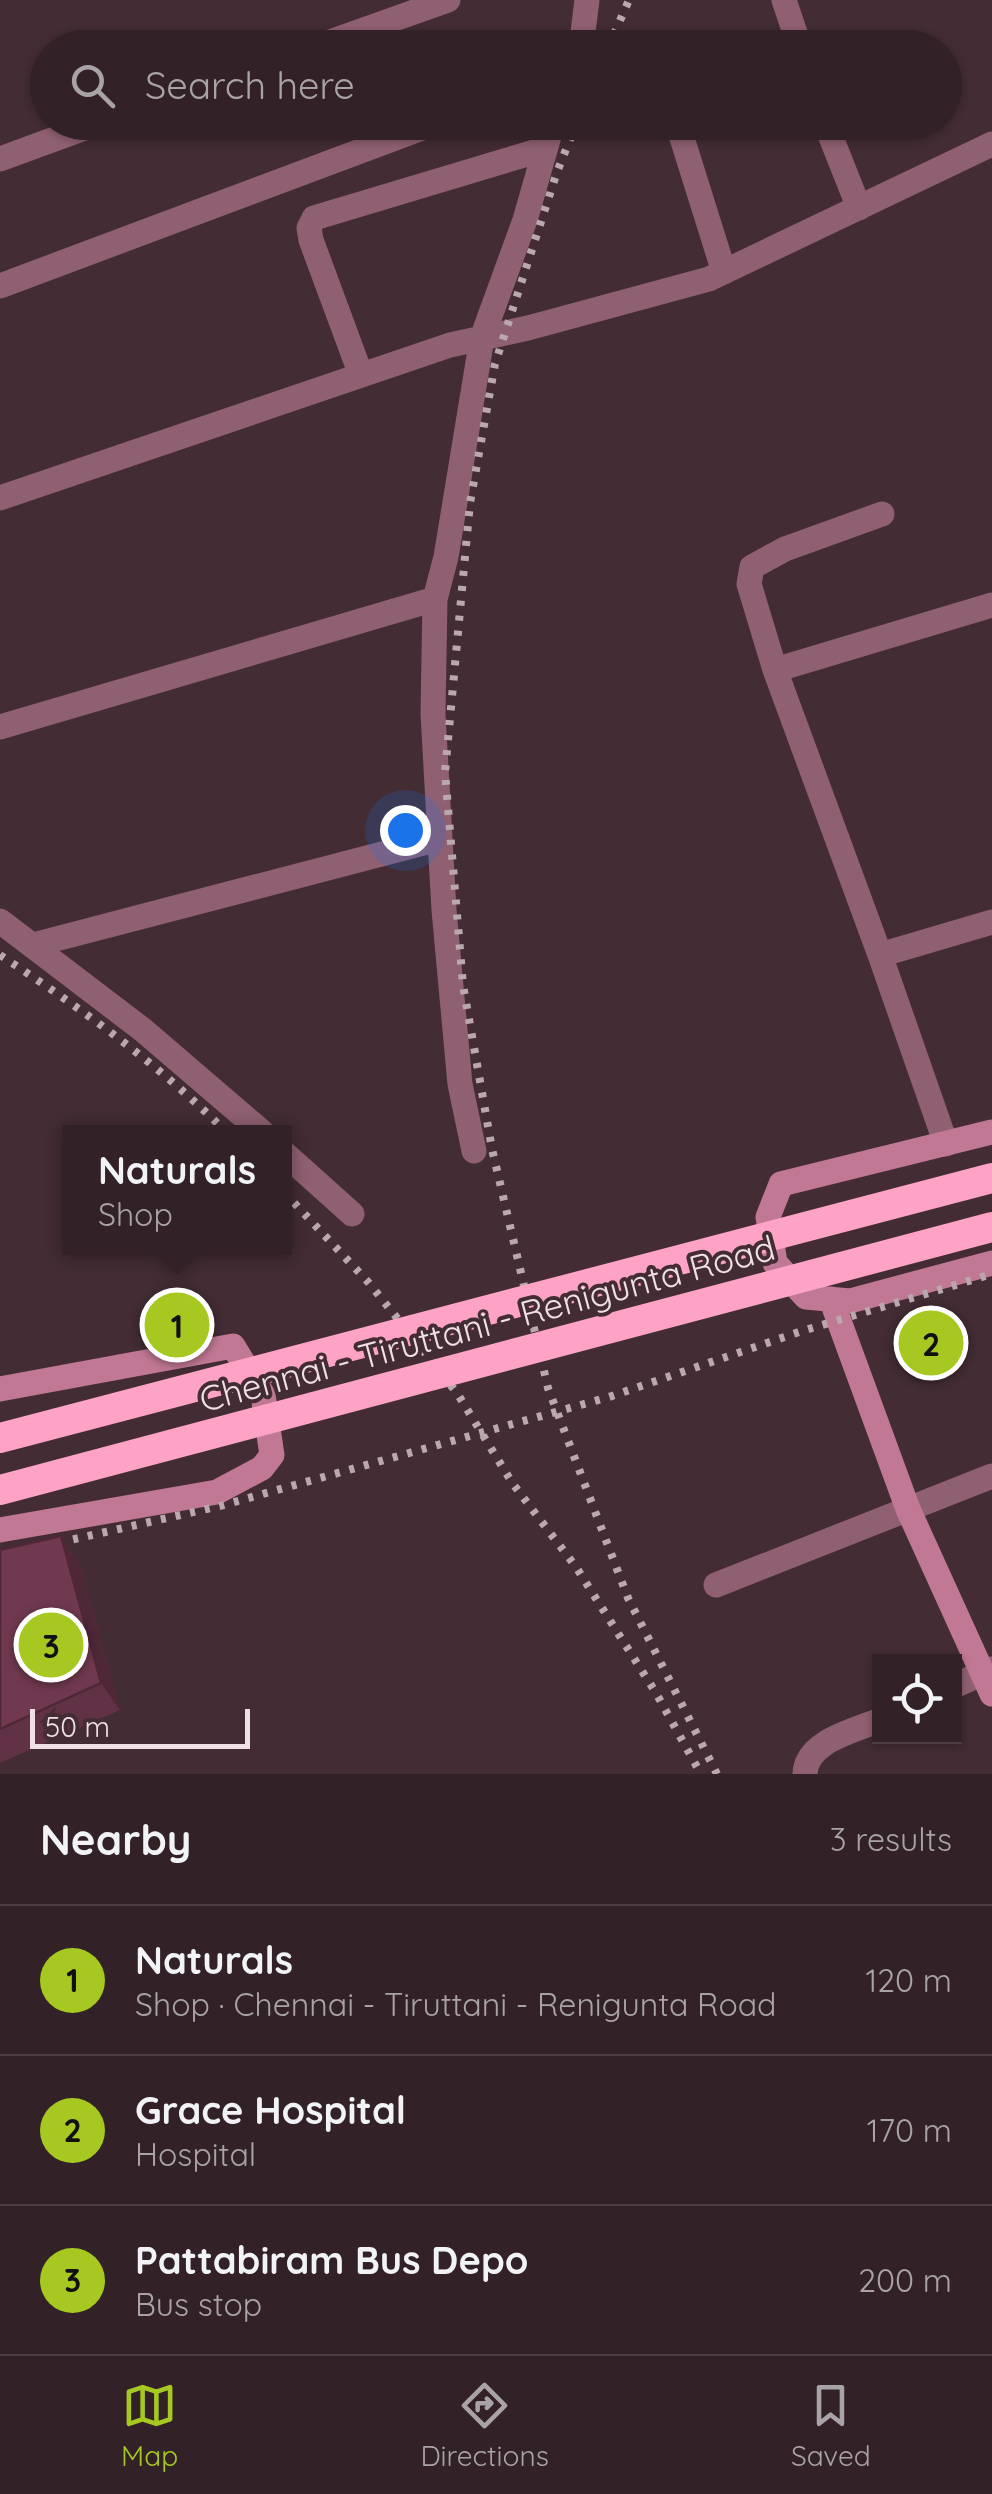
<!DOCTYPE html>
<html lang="en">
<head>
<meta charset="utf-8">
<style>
  body { margin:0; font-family:Quicksand,sans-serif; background:#3d2e33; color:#f1f3f6 }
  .controls { position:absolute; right:30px; bottom:30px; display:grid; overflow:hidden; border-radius:0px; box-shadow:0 2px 8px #0004 }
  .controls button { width:90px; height:90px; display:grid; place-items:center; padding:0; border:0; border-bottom:2px solid #4d3e44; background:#322127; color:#f1f3f6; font:50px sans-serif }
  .scale { position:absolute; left:30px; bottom:25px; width:220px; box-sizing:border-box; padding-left:10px; border:5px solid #f0e0e5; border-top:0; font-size:28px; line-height:35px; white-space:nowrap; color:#f0e0e5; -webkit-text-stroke:8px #432c34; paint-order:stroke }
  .you { position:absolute; left:405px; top:830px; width:35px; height:35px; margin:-25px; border:8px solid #fff; border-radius:50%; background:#1a73e8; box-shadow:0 0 0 15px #1a73e833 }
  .badge { display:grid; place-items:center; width:65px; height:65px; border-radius:50%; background:#a6c820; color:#111; font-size:32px; font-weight:700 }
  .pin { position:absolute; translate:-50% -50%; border:5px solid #fff; box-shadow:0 2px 10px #0006 }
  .popup { position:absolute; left:62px; top:1125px; width:230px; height:130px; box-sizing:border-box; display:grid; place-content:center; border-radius:0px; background:#322127; filter:drop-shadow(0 2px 8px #0005); font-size:32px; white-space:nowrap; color:#a8a3a7 }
  .popup b { font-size:38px; color:#f1f3f6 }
  .popup::after { content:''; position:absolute; left:50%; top:100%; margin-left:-20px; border:20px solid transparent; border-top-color:#322127 }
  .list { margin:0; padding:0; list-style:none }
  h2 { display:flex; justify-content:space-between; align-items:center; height:130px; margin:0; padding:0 40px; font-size:42px }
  h2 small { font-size:32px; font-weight:400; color:#a8a3a7 }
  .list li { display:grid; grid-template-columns:65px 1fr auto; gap:30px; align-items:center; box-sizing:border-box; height:150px; padding:0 40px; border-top:2px solid #4d3e44 }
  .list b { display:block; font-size:38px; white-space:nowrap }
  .list p { margin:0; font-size:32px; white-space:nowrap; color:#a8a3a7 }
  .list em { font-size:32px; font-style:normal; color:#a8a3a7 }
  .icon { flex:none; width:55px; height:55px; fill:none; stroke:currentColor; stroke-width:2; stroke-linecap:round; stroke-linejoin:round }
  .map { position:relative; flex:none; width:992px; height:1774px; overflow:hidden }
  .search { position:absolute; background:#322127; box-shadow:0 2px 8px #0004; left:30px; right:30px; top:30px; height:110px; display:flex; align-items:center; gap:25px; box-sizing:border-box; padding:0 35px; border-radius:55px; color:#a8a3a7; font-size:38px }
  .sheet { height:580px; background:#322127 }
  nav { display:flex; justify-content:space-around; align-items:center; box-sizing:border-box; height:140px; border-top:2px solid #4d3e44; background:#322127; font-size:28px; color:#a8a3a7 }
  nav a { display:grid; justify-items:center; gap:5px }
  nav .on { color:#a6c820 }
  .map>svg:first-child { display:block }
</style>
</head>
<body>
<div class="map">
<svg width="992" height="1774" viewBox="0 0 992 1774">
  <rect width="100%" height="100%" fill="#432c34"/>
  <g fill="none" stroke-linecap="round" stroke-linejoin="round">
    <path stroke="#8f6072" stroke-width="25" d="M784,0L800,48
      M313,48L448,0
      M581,48L587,0
      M677,122L724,272
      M825,122L859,208
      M0,159L101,122
      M0,286L438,122
      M361,375L311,240L309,228L314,218L544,149
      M0,498L450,345L528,328L709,279L992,144
      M775,670L749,584L752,567L785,549L882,514
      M0,727L435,599
      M0,921L143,1030L262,1132
      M33,945L439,839
      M880,955L775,670L992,605
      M946,1144L880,955L992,922
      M474,1151L460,1084L444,910L433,714L435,599L446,557L482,338L525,220L553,122
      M284,1153L352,1214
      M716,1585L992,1476
      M954,1686L992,1669
      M805,1774C806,1741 854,1731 880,1720"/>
    <path stroke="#c17894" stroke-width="25" d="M992,1132L781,1184L768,1217L775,1263L806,1297L850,1301L992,1263
      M831,1299L908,1509L992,1694
      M0,1389L233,1346L263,1395L272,1455L262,1468L217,1492L0,1530"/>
    <path stroke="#baa8ae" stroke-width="8" stroke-dasharray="5 10" stroke-linecap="butt" d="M608,48L629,0
      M577,122L557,172L495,364L470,503L445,772L463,985L492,1149L548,1388L628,1598L717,1774
      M0,955C79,1007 160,1065 226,1132
      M284,1192L369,1283L457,1393L513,1484L576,1567L656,1693L697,1767
      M0,1556L220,1506L609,1397L802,1331L992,1274"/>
    <path stroke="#fea3c6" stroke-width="30" d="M0,1438L992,1178
      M0,1490L992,1227"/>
  </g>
  <path fill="#613145" d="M0,1550L80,1563L120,1710L0,1763Z"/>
  <path fill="#4f2838" d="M61,1536L80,1563L120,1710L101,1683Z"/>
  <path fill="#713950" stroke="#4f2838" stroke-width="2.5" d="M61,1536L101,1683L0,1729V1550Z"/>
  <g text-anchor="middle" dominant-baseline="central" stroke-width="8" stroke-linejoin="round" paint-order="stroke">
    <g font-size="35" fill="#f0e0e5" stroke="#432c34">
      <text transform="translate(487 1323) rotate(-15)">Chennai - Tiruttani - Renigunta Road</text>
    </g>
  </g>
</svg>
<div class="controls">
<button><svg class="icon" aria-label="locate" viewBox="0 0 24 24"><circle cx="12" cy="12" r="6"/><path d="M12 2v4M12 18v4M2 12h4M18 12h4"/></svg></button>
</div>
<div class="scale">50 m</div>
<div class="you"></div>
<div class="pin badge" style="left:177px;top:1325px">1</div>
<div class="popup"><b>Naturals</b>Shop</div>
<div class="pin badge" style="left:931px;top:1343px">2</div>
<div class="pin badge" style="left:51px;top:1645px">3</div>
<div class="search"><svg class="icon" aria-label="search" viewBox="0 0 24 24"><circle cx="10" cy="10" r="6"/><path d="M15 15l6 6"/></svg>Search here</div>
</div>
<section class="sheet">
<h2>Nearby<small>3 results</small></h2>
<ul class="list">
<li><span class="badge">1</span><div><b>Naturals</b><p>Shop · Chennai - Tiruttani - Renigunta Road</p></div><em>120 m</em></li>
<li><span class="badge">2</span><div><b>Grace Hospital</b><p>Hospital</p></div><em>170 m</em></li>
<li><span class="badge">3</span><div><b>Pattabiram Bus Depo</b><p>Bus stop</p></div><em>200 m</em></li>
</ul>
</section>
<nav>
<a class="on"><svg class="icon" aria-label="map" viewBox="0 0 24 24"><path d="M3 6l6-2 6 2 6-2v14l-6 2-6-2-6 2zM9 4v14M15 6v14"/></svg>Map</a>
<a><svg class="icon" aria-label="directions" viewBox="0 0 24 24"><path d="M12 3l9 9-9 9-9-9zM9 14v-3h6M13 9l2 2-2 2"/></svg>Directions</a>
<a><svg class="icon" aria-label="saved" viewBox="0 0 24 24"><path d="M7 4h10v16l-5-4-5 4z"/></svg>Saved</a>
</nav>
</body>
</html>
